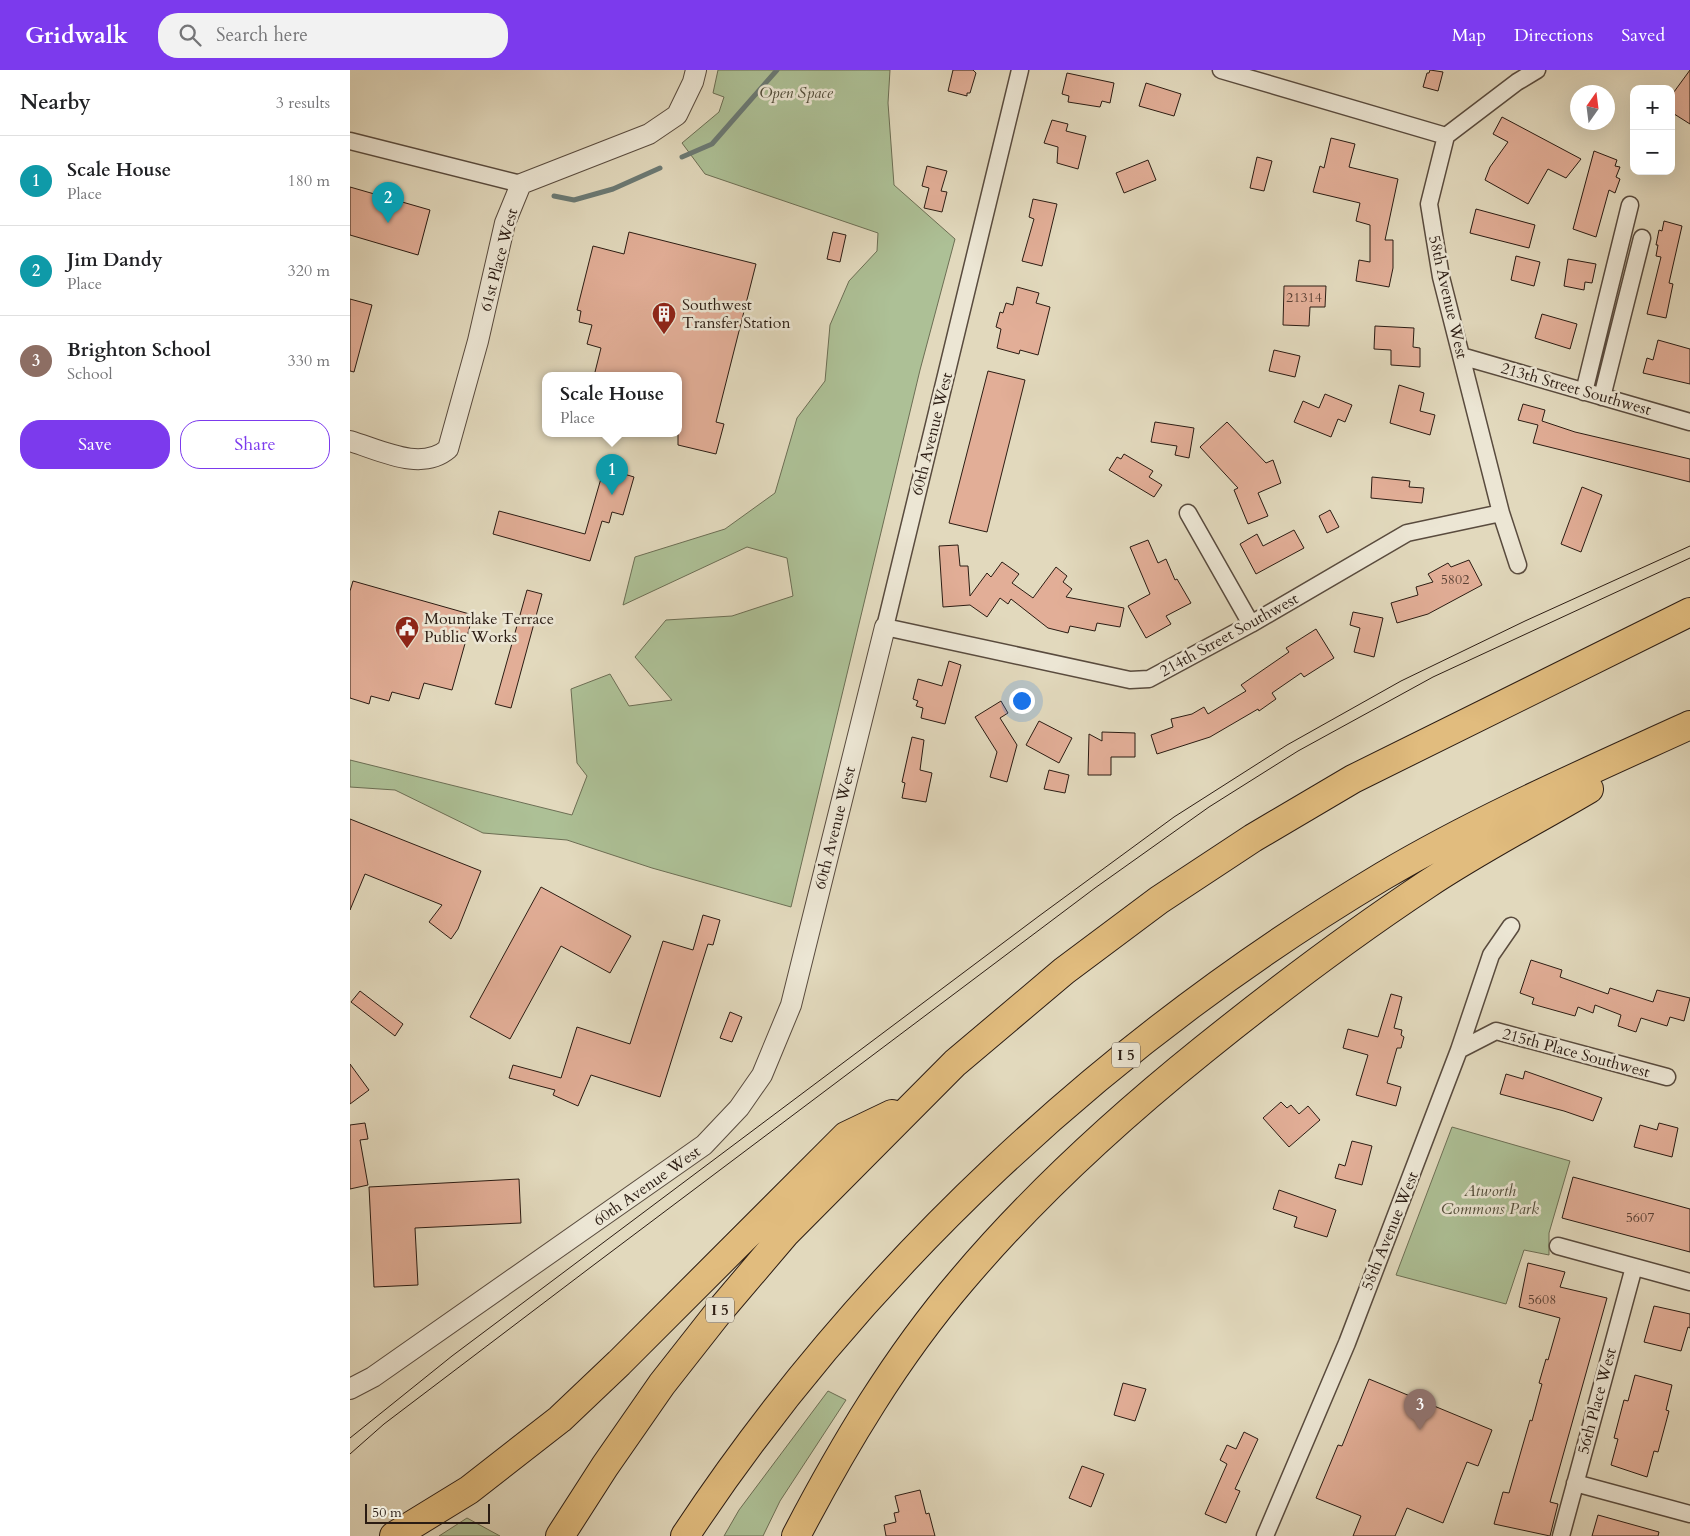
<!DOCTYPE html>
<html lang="en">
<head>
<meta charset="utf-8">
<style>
  body { margin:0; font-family:Cardo,serif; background:#f2f2f2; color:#202124 }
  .controls { position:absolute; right:15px; top:15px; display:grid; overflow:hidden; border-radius:10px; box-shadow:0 5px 20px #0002 }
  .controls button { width:45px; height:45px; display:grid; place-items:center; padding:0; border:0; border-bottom:1px solid #e0e0e0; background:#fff; color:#202124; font:25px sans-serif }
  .compass { position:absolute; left:1220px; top:15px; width:45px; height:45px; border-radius:50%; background:#fff; box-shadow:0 5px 20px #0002; rotate:14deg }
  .scale { position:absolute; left:15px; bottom:12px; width:125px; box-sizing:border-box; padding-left:5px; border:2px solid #2b1c13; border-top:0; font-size:14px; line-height:18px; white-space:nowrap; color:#2b1c13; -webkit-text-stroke:4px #ece6d4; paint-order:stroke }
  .you { position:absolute; left:671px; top:630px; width:18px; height:18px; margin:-12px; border:4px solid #fff; border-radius:50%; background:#1a73e8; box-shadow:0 0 0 8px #1a73e833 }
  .badge { display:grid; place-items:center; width:32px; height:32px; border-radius:50%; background:#7c3aed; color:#fff; font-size:16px; font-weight:700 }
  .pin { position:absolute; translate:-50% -41px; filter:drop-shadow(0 1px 2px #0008) }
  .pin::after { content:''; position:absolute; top:26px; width:18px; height:15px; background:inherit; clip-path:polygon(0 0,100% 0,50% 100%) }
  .popup { position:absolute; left:192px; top:302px; width:140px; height:65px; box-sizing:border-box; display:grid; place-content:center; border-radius:10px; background:#fff; filter:drop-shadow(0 1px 4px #0005); font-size:16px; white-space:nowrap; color:#757577 }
  .popup b { font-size:19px; color:#202124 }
  .popup::after { content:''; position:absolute; left:50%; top:100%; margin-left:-10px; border:10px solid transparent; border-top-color:#fff }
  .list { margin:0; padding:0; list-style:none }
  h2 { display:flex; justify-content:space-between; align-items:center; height:65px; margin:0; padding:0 20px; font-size:21px }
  h2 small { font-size:16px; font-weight:400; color:#757577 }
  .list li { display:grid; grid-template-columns:32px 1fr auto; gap:15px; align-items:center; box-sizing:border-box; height:90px; padding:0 20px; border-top:1px solid #e0e0e0 }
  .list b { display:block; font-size:19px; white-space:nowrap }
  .list p { margin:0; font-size:16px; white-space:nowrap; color:#757577 }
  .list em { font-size:16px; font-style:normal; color:#757577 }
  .actions { display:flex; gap:10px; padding:15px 20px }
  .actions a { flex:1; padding:11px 0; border:1px solid #7c3aed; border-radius:20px; text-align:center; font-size:18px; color:#7c3aed }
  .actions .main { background:#7c3aed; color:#fff }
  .icon { flex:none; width:28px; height:28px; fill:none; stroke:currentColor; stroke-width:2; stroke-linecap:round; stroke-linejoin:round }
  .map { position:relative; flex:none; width:1340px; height:1466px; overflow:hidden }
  header { display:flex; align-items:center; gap:30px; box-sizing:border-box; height:70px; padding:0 25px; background:#7c3aed; color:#fff }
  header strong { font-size:24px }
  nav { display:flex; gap:28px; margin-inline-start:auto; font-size:18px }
  .search { width:350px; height:45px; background:#f2f2f2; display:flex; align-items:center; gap:12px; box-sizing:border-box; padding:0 18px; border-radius:20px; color:#757577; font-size:19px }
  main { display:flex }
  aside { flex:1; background:#fff }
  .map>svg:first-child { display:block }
</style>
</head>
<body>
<header>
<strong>Gridwalk</strong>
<div class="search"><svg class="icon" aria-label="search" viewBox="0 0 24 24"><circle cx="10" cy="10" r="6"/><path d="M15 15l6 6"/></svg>Search here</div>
<nav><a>Map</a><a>Directions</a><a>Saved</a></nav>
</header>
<main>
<aside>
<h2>Nearby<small>3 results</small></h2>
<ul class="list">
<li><span class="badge" style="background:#0f9aa8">1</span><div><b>Scale House</b><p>Place</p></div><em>180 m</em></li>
<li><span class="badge" style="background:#0f9aa8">2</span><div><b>Jim Dandy</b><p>Place</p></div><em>320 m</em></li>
<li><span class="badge" style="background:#8d6e63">3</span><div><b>Brighton School</b><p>School</p></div><em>330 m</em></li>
</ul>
<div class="actions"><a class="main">Save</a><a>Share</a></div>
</aside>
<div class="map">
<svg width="1340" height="1466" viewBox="0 0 1340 1466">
  <rect width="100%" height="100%" fill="#e2d9bd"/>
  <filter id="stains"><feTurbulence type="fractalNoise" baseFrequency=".004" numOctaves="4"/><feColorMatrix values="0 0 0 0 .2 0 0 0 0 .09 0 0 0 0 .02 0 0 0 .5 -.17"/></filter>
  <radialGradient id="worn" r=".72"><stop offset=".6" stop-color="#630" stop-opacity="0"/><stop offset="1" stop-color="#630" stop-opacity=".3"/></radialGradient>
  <path fill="#adc096" stroke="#6c6e54" d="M368,0H540L538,33L544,115L605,169L570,300L441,837L302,798L217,770L133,763L45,720L0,717V690L222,745L237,706L227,693L221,619L260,604L279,636L322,630L285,587L316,550L382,546L443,526L437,488L397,477L273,535L285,487L375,459L425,423L447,348L475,311L480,255L499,211L527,181L528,163L355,104L332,73L369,42L374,27L363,23Z
    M1102,1057L1220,1091L1199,1163V1185L1174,1180L1156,1234L1046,1205Z
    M478,1321L496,1330L430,1431L413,1466H374L389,1440Z
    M117,1448L150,1466H89Z"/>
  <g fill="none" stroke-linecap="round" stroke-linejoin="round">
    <path stroke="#6b7a75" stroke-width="5" d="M332,87L362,74L427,0
      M204,126L224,130L263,119L310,98"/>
  </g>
  <path fill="#e2ae97" stroke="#2b1c13" d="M603,0H623L626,3L620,23H617V26L598,21Z
    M1080,0L1093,2L1088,21L1073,17L1077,3H1079Z
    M1340,0V54L1321,42V26Z
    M717,3L764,13L760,33L752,31L750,37L718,32L719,26L712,24Z
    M796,13L831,24L824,46L789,36Z
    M1152,47L1231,89L1216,108L1198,99L1178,134L1135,110L1140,97L1158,72L1143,64Z
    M702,50L718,54L716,61L736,66L728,99L707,93L708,77L694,73Z
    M981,68L1005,74L999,97L1048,109L1035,170H1043V198L1039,217L1006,211L1009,190L1020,192V155L1006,151L1010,133L963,122L970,96L974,98Z
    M1244,81L1267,90L1265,96L1270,97L1266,107L1270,109L1265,123L1259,120L1246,167L1223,159Z
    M907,87L922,91L914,121L900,118Z
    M798,90L806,110L774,123L766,103Z
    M577,96L597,101L591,121L597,122L592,142L574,138L579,118L572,116Z
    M0,117L80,140L68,185L0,165Z
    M683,129L707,134L692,196L672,191L684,149L679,147Z
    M1126,139L1185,155L1179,178L1120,163Z
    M1314,151L1332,156L1319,213L1323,214L1316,248L1297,244L1311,187L1306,186L1308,175H1306L1309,160L1312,161Z
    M279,162L406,194L366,352L374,354L366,384L328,375V306H244L251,278L237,274L242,255L229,252L231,241L227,240L243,176L274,184Z
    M483,162L496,165L490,192L477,189Z
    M1166,186L1190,192L1184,216L1161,210Z
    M1218,189L1246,194L1242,213L1235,212L1234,220L1214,216Z
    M934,216H976L975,237H960L959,256L933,255Z
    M667,217L689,223L686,233L700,237L688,285L670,280L669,284L647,278L651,259L646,257L650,242L653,243L656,233L663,235Z
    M0,229L22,235L4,302L0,301Z
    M1192,244L1227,254L1220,279L1185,268Z
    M1025,256L1064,258L1063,277L1070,278V297L1041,295V280L1024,279Z
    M1308,270L1340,279V314L1293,303L1297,288L1303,290Z
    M924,280L950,286L945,307L919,301Z
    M638,301L675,310L637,462L599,453Z
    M1049,315L1074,323L1070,341L1085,345L1080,365L1040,353Z
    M975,324L1002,335L995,352L988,349L981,367L944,352L953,331L969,338Z
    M1173,334L1195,340L1192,351L1225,362L1340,389V412L1183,373L1188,355L1168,350Z
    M805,352L844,358L839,388L825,385L827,376L801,372Z
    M877,352L916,393L923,390L931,413L908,423L918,446L898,454L884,420L888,418L850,377Z
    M774,384L803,401L799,407L812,415L804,427L759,400L767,387L771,389Z
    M254,398L284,407L273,445L262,442L259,453L252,451L240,491L143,464L149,441L235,464Z
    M1022,407L1060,411L1059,417L1074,418L1072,433L1021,428Z
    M1232,417L1252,425L1231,482L1211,474Z
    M980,440L989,457L977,463L969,446Z
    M944,460L954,478L906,504L890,474L907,464L913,476Z
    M798,470L808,493L816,489L825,510L827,509L841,533L816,546L821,554L796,568L778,536L800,524L780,477Z
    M608,475L610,496H618L620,526L637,503L641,507L652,492L669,504L662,513L683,528L706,497L717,506L713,512L722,519L716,527L774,538L770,557L747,553L745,561L720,556L718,563L698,558L661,529L658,534L650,528L637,547L620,535L593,537L589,476Z
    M1119,490L1132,515L1078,544L1047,553L1041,533L1068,525L1066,517L1083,512L1078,504L1098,493L1101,497Z
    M3,511L123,545L102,620L74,613L69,629L42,622L39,631L21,626L19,634L0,628V521Z
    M177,520L192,524L161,638L145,634Z
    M1003,542L1033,548L1024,587L1004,582L1010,558L1000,555Z
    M966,559L984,588L954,607L951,603L922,623L926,629L909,641L908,639L860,667L807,684L801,665L823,657L821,649L842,644L854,637L858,644L896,621L891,615L939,582L936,578Z
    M599,591L611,595L595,654L571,648L573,638L566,636L568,631L563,629L568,609L592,616Z
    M651,631L658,643L650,648L667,675L657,712L640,707L647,682L625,647Z
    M689,651L722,668L709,693L676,675Z
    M752,662L785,663V687H761V705H738L739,664L752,671Z
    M562,667L574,670L570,700L582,703L576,732L552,728L555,713L552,712Z
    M699,700L719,705L715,723L694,719Z
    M0,749L131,801L108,859L101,869L79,852L92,835L15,804L0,840Z
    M191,817L281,866L260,903L211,876L160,969L120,947Z
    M353,845L370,850L363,875L358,874L310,1027L241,1005L228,1036L203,1025L205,1020L159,1008L163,995L211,1008L227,957L280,974L313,871L343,880Z
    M1181,890L1212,900L1210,907L1258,924L1260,918L1303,932L1307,920L1340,928L1334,951L1320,947L1317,956L1291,948L1286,962L1268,956L1271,945L1245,935L1243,943L1228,937L1225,946L1182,934L1184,928L1170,923Z
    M10,921L53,954L45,966L1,932Z
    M1041,924L1052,927L1044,958L1052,960L1051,965L1054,967L1051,978H1047L1037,1013L1051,1017L1046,1036L1006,1025L1018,985L993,978L998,959L1028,967Z
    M380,942L392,947L382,972L370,968Z
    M0,994L19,1020L0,1034Z
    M1175,1001L1252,1028L1243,1051L1214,1041L1150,1024L1156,1004L1173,1009Z
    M931,1032L937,1038L941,1035L949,1044L958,1036L970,1050L939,1077L913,1048Z
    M15,1053L18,1069L10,1070L18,1115L0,1119V1055Z
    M1309,1053L1328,1058L1322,1087L1284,1077L1290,1055L1307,1060Z
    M1002,1071L1022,1076L1012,1115L985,1108L989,1094L995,1096Z
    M1223,1107L1340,1139V1182L1212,1148Z
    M169,1109L171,1153L65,1158L68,1215L24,1217L19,1117Z
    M929,1120L986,1140L977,1167L944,1157L947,1147L923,1139Z
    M1178,1193L1215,1202L1210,1217L1257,1228L1200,1432L1208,1434L1200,1466L1144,1454L1153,1422L1159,1423L1180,1350L1182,1351L1192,1314L1189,1313L1196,1289L1198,1290L1210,1248L1169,1237Z
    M1304,1236L1340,1244V1258L1338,1257L1331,1281L1294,1272Z
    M1285,1305L1322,1315L1316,1340L1319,1341L1308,1382L1304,1381L1297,1407L1261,1395L1268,1369L1264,1368L1274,1330L1278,1331Z
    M1019,1309L1142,1360L1128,1396L1117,1392L1093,1453L1057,1438L1045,1466H1003L1011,1446L966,1428L988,1375L992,1376Z
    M773,1313L796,1319L785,1351L764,1345Z
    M894,1362L908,1369L885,1419L890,1421L876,1453L855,1444L877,1394L870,1390L877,1375L886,1379Z
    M732,1396L754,1404L741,1437L719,1428Z
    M570,1420L576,1444L579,1443L585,1466H536L534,1455L546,1452L544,1443L549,1442L545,1426Z
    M1248,1445L1309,1462L1308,1466H1242Z"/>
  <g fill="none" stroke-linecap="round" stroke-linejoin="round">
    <defs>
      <path id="minor" d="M670,0L535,557L780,610L799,609L901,554L1057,463L1151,443
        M871,0L1096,66
        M0,71L171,114
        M1111,286L1340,352
        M1234,322L1280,135
        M1252,327L1292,168
        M838,443L901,554
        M1168,495L1151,443L1091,207L1079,134L1096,66L1167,12L1187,0
        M1109,980L1146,961L1317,1007
        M1208,1176L1340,1212
        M1225,1413L1340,1444
        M915,1466L997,1273L1109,980L1141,885L1161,856
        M1211,1466L1284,1197"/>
      <path id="tertiary" d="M0,371C30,380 71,402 98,379L128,271L155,153L171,114L299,64L327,45L343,12L346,0
        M0,1319L23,1307L354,1075L389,1038L412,1005L441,935L535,557"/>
      <path id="motorway" d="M44,1466L119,1420L210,1349L269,1293L496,1066L542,1044
        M210,1466L255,1396L312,1314L367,1244L435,1164L605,993L714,901L809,830L903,768L1003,709L1340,542
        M335,1466C512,1198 757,971 1033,806C1131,748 1237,702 1340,655
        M446,1466C493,1376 546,1287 612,1210C684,1125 766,1050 853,980C925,922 999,866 1076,815C1128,780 1185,751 1239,719"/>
    </defs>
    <use href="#minor" stroke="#594b3e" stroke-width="19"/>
    <use href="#tertiary" stroke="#594b3e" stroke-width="22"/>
    <use href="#motorway" stroke="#2b1c13" stroke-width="30"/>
    <use href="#minor" stroke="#ece6d4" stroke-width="16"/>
    <use href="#tertiary" stroke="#ece6d4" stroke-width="20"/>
    <use href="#motorway" stroke="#e1bc7e" stroke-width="28"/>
    <path stroke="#2b1c13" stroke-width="1" d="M0,1368L102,1286L689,846L824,747L937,675L1051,611L1175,551L1340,476
      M0,1384L34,1354L241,1197L745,818L859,737L948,681L1083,607L1340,488"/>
  </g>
  <defs>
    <symbol id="building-pin" viewBox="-11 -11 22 30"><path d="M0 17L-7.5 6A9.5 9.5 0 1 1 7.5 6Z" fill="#8f2418" stroke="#ece6d4"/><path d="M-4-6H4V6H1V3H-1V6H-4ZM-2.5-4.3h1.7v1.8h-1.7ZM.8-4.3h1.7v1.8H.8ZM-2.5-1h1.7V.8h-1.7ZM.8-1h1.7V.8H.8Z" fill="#fff"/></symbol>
    <symbol id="civic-pin" viewBox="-11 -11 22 30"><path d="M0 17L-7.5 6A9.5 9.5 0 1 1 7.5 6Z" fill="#8f2418" stroke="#ece6d4"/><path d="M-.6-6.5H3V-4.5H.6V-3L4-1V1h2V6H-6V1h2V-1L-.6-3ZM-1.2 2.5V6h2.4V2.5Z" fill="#fff"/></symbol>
  </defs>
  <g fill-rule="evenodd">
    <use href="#building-pin" x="300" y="230" width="28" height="38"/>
    <use href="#civic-pin" x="43" y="544" width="28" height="38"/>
  </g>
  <g text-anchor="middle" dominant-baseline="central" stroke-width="5" stroke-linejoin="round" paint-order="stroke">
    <g font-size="14" fill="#594034">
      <text x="954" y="227">21314</text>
      <text x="1105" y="509">5802</text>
      <text x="1290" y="1147">5607</text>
      <text x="1192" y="1229">5608</text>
    </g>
    <g fill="#ece6d4" stroke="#65594d" stroke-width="1">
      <rect x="762" y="972.5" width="28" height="25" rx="4"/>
      <rect x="356" y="1227.5" width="28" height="25" rx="4"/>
    </g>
    <g font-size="15" font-weight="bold" fill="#2b1c13">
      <text x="776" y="985">I 5</text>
      <text x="370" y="1240">I 5</text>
    </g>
    <g font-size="16" font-style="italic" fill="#524d3a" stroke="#ece6d4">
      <text x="446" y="23">Open Space</text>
      <text x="1140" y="1121">Atworth<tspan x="1140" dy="18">Commons Park</tspan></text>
    </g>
    <g font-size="16" fill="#2b1c13" stroke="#ece6d4">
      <text transform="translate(149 190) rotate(-75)">61st Place West</text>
      <text transform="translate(1098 227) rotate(77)">58th Avenue West</text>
      <text transform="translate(1226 319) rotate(16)">213th Street Southwest</text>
      <text transform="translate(582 364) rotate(-76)">60th Avenue West</text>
      <text transform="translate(879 565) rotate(-29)">214th Street Southwest</text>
      <text transform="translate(485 758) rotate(-76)">60th Avenue West</text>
      <text transform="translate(1226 983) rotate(15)">215th Place Southwest</text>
      <text transform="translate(297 1116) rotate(-35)">60th Avenue West</text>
      <text transform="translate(1040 1161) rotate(-68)">58th Avenue West</text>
      <text transform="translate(1247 1331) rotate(-75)">56th Place West</text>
    </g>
    <g font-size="16" fill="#2b1c13" stroke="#ece6d4" text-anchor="start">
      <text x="332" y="235">Southwest<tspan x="332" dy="18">Transfer Station</tspan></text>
      <text x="74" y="549">Mountlake Terrace<tspan x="74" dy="18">Public Works</tspan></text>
    </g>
  </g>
  <rect width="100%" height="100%" filter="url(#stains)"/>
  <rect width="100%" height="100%" fill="url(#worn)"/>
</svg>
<div class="controls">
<button>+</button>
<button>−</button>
</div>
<svg class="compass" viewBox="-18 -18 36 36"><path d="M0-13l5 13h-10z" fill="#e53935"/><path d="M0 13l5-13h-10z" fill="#757577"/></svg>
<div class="scale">50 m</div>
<div class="you"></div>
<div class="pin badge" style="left:262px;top:425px;background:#0f9aa8">1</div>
<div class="popup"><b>Scale House</b>Place</div>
<div class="pin badge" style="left:38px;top:153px;background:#0f9aa8">2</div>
<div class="pin badge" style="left:1070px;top:1360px;background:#8d6e63">3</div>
</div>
</main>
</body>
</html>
